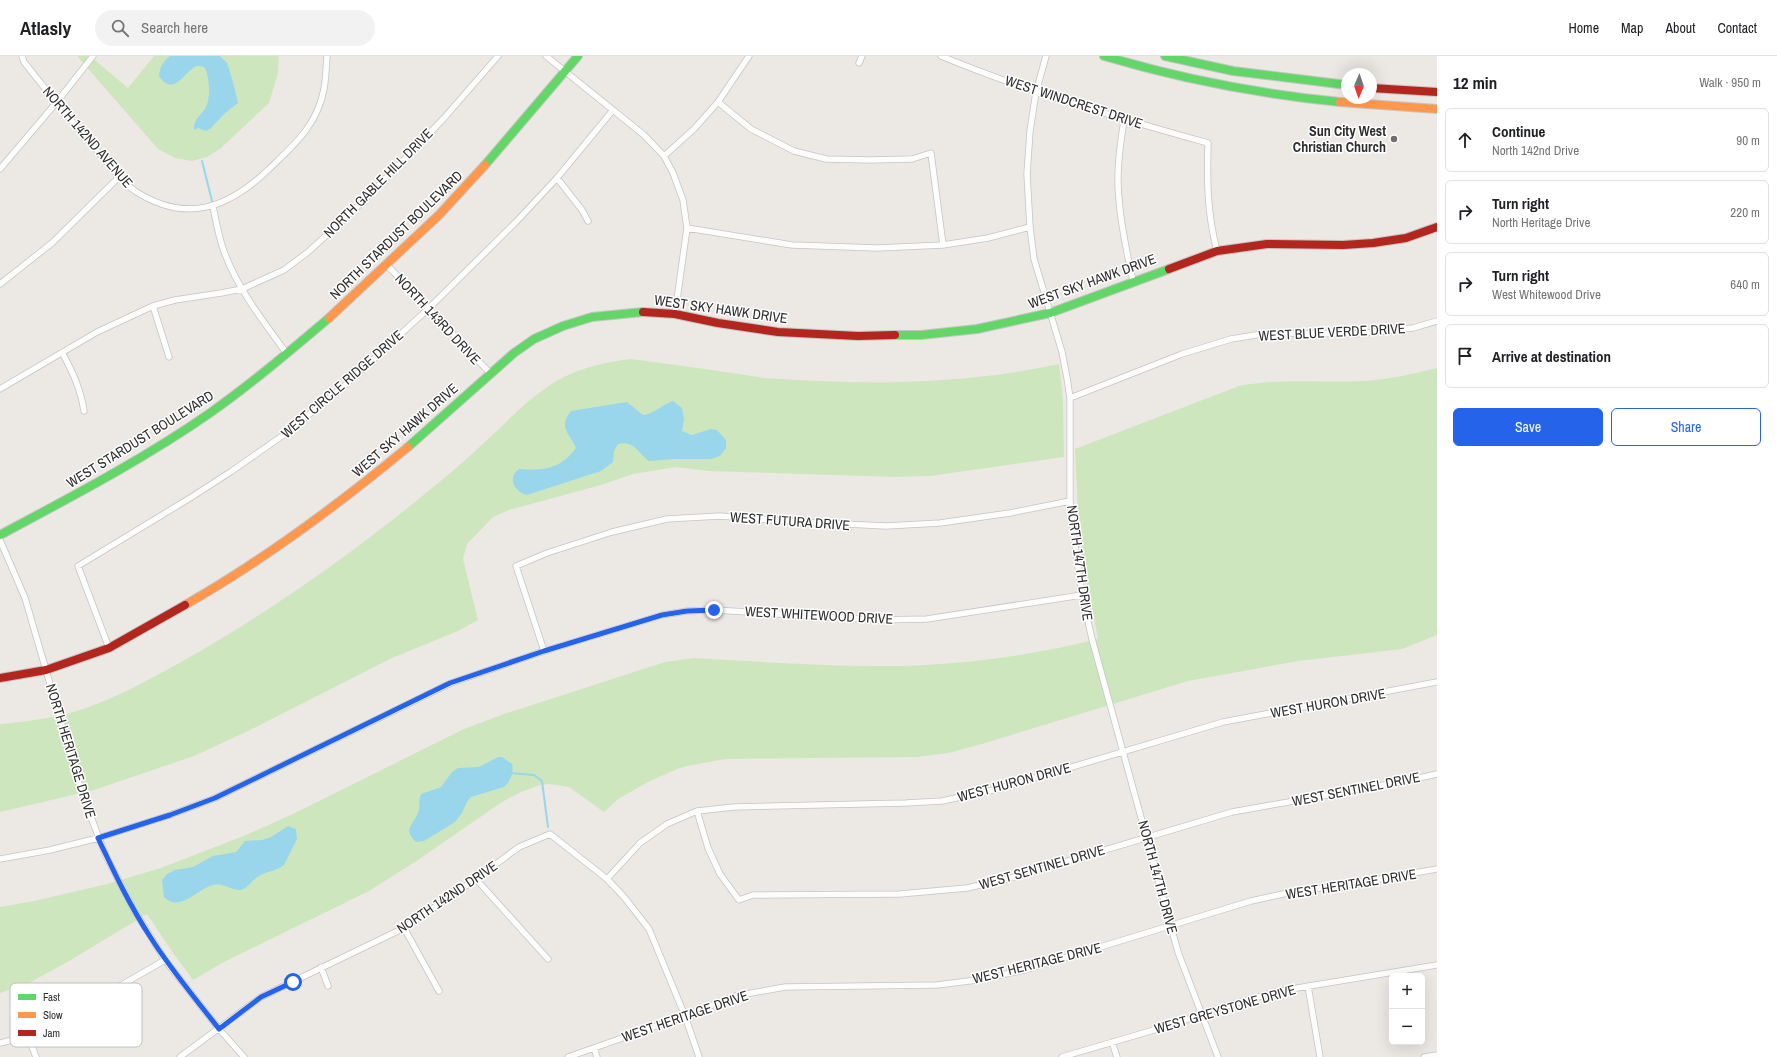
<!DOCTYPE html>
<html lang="en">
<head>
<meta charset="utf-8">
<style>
  body { margin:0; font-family:"Archivo Narrow",sans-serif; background:#f2f2f2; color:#202124 }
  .controls { position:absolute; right:12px; bottom:12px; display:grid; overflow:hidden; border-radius:6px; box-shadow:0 4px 16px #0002 }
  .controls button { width:36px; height:36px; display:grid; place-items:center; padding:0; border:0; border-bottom:1px solid #e0e0e0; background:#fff; color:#202124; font:20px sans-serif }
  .compass { position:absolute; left:1341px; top:12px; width:36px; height:36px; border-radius:50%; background:#fff; box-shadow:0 4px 16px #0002; rotate:182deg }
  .stop { position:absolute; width:12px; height:12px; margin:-9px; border:3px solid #2563eb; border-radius:50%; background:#fff }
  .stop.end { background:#2563eb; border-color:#fff; box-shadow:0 1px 4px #0008 }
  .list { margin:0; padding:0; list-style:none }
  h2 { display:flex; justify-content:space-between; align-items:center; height:52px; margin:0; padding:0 16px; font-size:17px }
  h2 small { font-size:13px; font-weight:400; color:#757577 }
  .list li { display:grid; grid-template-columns:26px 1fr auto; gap:12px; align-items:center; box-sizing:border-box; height:64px; margin:0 8px 8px; padding:0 8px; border:1px solid #e0e0e0; border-radius:6px }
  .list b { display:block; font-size:15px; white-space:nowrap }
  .list p { margin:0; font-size:13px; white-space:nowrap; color:#757577 }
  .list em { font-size:13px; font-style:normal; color:#757577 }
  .actions { display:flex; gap:8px; padding:12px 16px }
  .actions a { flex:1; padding:9px 0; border:1px solid #2563eb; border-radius:6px; text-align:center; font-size:14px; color:#2563eb }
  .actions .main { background:#2563eb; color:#fff }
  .icon { flex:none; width:22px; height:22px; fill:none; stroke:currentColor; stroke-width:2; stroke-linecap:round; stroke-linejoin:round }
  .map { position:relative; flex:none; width:1437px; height:1001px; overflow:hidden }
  header { display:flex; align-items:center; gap:24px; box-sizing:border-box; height:56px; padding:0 20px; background:#fff; border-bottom:1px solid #e0e0e0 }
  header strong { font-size:19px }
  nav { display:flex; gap:22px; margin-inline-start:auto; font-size:14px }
  .search { width:280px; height:36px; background:#f2f2f2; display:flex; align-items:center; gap:10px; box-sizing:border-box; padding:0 14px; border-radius:22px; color:#757577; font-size:15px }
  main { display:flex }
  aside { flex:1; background:#fff }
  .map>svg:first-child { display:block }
</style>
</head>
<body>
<header>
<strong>Atlasly</strong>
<div class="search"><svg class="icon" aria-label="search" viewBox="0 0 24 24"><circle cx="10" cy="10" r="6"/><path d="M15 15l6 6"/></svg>Search here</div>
<nav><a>Home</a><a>Map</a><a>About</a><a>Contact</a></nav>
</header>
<main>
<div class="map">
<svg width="1437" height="1001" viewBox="0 0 1437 1001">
  <rect width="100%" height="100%" fill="#ece8e4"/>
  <path fill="#cee6be" d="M77,0H90L128,32L154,0H279L278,17L269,47L221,92L207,101L192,105L175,102L158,93Z
    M630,303C664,307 698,312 732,317C743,318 754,321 765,322C863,329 962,329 1059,308L1063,344L1064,401L930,420L896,421L709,415L676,411L633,418L601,429L509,454L493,461L467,488L463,503L478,564L458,575L392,602L248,675L194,700L94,734L0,756V668C23,666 47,663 70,657C109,646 145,626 181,606C268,557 349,500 426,437C446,421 466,404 485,386C510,363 532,338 562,322C583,311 607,306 630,303Z
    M1437,312V579L1402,593L1298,605L1188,625L982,688L948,697L917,701L725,703L687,710L677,713L648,726L618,743L604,756L569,731L549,728L540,729L521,736L502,746L415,806L369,835L224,906L193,924L173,897L147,858L69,905L29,927L0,937V851L34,845L107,828L161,812L246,779L293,758L464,673L504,658L665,606L694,602C753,605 813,610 873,610C947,611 1026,601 1098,583L1082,498L1078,457L1075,393L1239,330C1280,322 1320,327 1362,325C1387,324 1412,318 1437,312Z"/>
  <path fill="#99d6ec" d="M170,0H220C222,2 225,5 227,7C229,11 238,45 238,47L224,58L211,72L206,75L198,72L194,74C193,64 200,60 205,53C211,44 210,19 204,11C202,10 199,10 197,10C186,13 174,43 159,20C160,10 163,6 170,0Z
    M673,345L682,352L684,363L682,375L692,379L711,373L717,374L726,384V392L720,400L711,403H674L649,405C638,397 634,384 618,388L614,395L613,406L601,415L527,439C514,436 507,421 519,413C543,415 561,413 576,392C569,376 558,372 571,355L627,346L643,359C654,358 661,349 673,345Z
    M498,701H502L512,708C514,716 511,725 504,731L471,741L467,746L462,757L455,766L424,785L416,786C401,772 415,769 419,754C420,749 418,743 421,738L441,731L452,716L458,712L479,711Z
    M288,770L296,773L297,783L284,809C277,815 267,815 259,820C252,824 248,833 240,834C230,834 222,826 213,829C197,833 180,857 164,841L162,824L167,818L175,814L193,811L213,800L236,796L245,785L262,784L271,781Z"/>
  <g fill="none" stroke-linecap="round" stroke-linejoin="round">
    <path stroke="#99d6ec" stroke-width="2" d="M202,105L213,149
      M510,717L534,719L542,725L548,771"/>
    <defs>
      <path id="street" d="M22,0L24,6C46,34 68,62 92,88C105,104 118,123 135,135C186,168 228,152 268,114C294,89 317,70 324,33C326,22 326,11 327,0
        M546,0L644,79L664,100L673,117L683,144L687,172L675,258
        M941,0C1028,36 1118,62 1208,87C1207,126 1207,156 1217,195
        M1046,0L1036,36L1030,75L1027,118L1030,171L1034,203L1062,296L1067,322L1070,342V445L1073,474L1082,539L1092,583L1178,896L1218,1001
        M859,7L862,0
        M718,46L751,73L794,95L826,103L870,104L912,103L931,97L943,189
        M1124,64C1120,90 1116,117 1119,143C1121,171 1127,198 1133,225
        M664,100L694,73L718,46L749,0
        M0,113L56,47L93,0
        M557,122L582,154L588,165
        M213,150C216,166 219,183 225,198C239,235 264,266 287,298
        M687,172L792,189L877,192L943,189L988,182L1030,171
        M386,208L490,317
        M0,228L52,187L119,121
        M153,250L169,301
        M63,298C73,317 81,334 84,355
        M0,333L97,276L153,250L175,244L221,237L242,233L284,214L308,196L354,154L402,106L445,61L498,0
        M1070,342L1182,298L1231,283L1268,277L1355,278L1413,272L1437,265
        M0,484L25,542L82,738L106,800L134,854L165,904L219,973L244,1001
        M109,592L78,510L190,442L232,415L282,380L342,332L428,253L516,166L557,122L613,54
        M544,595L516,510L547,497L612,476L667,463L720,460L785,465L886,470L940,467L1010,457L1070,445
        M697,755L708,792L720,818L739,844L753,839L900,838L967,832L1011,822L1232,756L1406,725L1437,718
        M0,803L50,794L98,782L170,759L215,742L451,627L544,595L662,559L687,555L714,554L875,564L927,563L1082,539
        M476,823L548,903
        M607,823L640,787L667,768L697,755L734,751L906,747L942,745L998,733L1223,666L1437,626
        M404,872L439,935
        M321,911L328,930
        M1308,930L1320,1001
        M28,980L36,1001
        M1112,986L1117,1001
        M0,987L28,980L59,965L165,904
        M594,992L597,1001
        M180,1001L261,941L404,872L476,823L519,791L550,778L607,823L624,841L649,873L685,960L699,1001
        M568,1001L685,960L735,940L785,931L937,929L977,924L1025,914L1251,845L1292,836L1351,828L1437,813
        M1062,1001L1181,966L1202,957L1279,935L1437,909
        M1424,1001L1437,999"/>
      <path id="fast" d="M1104,0C1181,23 1259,38 1340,46
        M1165,0L1233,15L1347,29
        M485,109L578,0
        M895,279H921L977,273L1050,257L1169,213
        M408,391L514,297L534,283L563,270L592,261L643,256
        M0,479C71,441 144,403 210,357C251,328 290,295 329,262"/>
      <path id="slow" d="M1340,46L1437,53
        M329,262L439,159L485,109
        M185,549C264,504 338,449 408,391"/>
      <path id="jam" d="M1371,32L1437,36
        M1169,213L1217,195L1267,188L1343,189L1373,187L1406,182L1437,171
        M643,256L675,258L718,267L778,276L858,280L895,279
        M0,622L46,614L109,592L185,549"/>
    </defs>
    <use href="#street" stroke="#c5c4c5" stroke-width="7"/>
    <use href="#fast" stroke="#c5c4c5" stroke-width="10"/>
    <use href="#slow" stroke="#c5c4c5" stroke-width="10"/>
    <use href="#jam" stroke="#c5c4c5" stroke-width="10"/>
    <use href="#street" stroke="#fcfcfb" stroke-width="5.5"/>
    <use href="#fast" stroke="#63d668" stroke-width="8"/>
    <use href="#slow" stroke="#ff974d" stroke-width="8"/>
    <use href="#jam" stroke="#b3261e" stroke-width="8"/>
  </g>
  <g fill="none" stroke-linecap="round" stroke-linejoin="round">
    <path stroke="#2563eb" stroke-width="5" d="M293,926L261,941L219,973C196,943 171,914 151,882C130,850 114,816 98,782L170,759L215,742L450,627L544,595L662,559L687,555L714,554"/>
  </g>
  <circle fill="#706f6e" stroke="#fff" stroke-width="1.5" cx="1394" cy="83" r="4"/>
  <g text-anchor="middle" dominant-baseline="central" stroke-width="3" stroke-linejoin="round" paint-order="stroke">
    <g font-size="14" fill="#2e2e2e" stroke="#fff">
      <text transform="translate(1074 46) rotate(18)">WEST WINDCREST DRIVE</text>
      <text transform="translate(88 81) rotate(49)">NORTH 142ND AVENUE</text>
      <text transform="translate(378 127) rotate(-45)">NORTH GABLE HILL DRIVE</text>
      <text transform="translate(396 179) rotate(-44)">NORTH STARDUST BOULEVARD</text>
      <text transform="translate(1092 225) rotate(-20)">WEST SKY HAWK DRIVE</text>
      <text transform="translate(721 253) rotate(8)">WEST SKY HAWK DRIVE</text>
      <text transform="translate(438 263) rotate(47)">NORTH 143RD DRIVE</text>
      <text transform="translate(1332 276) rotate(-3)">WEST BLUE VERDE DRIVE</text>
      <text transform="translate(342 328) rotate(-41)">WEST CIRCLE RIDGE DRIVE</text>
      <text transform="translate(405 374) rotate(-41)">WEST SKY HAWK DRIVE</text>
      <text transform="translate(140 383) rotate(-32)">WEST STARDUST BOULEVARD</text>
      <text transform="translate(790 465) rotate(4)">WEST FUTURA DRIVE</text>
      <text transform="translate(1080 507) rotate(82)">NORTH 147TH DRIVE</text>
      <text transform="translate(819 559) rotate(3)">WEST WHITEWOOD DRIVE</text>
      <text transform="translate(1328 647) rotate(-10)">WEST HURON DRIVE</text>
      <text transform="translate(71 695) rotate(73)">NORTH HERITAGE DRIVE</text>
      <text transform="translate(1014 726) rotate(-15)">WEST HURON DRIVE</text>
      <text transform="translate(1356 733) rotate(-11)">WEST SENTINEL DRIVE</text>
      <text transform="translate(1042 811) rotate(-16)">WEST SENTINEL DRIVE</text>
      <text transform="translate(1158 821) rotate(75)">NORTH 147TH DRIVE</text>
      <text transform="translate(1351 828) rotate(-9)">WEST HERITAGE DRIVE</text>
      <text transform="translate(447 841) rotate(-34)">NORTH 142ND DRIVE</text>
      <text transform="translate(1037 907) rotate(-14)">WEST HERITAGE DRIVE</text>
      <text transform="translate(1225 953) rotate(-16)">WEST GREYSTONE DRIVE</text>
      <text transform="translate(685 960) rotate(-19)">WEST HERITAGE DRIVE</text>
    </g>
    <g font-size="14" font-weight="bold" fill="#2e2e2e" stroke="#fff" text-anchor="end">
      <text x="1386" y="75">Sun City West<tspan x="1386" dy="16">Christian Church</tspan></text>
    </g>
  </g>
  <rect x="10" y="927" width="132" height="64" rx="6" fill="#fff" stroke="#c0c0c0" stroke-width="1"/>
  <rect x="18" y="938" width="18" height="6" fill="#63d668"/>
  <rect x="18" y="956" width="18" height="6" fill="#ff974d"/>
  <rect x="18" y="974" width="18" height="6" fill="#b3261e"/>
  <g font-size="11" fill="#2e2e2e">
    <text x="43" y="945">Fast</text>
    <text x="43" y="963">Slow</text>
    <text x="43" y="981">Jam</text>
  </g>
</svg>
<div class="controls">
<button>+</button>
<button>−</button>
</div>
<svg class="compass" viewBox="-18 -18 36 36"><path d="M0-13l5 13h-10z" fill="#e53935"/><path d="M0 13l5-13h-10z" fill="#757577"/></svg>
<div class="stop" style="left:293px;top:926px"></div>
<div class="stop end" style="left:714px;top:554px"></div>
</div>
<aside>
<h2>12 min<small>Walk · 950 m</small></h2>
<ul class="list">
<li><svg class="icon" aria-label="ahead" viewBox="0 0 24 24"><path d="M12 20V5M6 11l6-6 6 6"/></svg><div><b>Continue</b><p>North 142nd Drive</p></div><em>90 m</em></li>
<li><svg class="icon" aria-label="right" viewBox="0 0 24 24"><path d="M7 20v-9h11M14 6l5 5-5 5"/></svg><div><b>Turn right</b><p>North Heritage Drive</p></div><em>220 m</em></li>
<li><svg class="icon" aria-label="right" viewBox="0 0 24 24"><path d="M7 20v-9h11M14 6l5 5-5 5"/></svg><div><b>Turn right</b><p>West Whitewood Drive</p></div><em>640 m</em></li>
<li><svg class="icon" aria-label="arrive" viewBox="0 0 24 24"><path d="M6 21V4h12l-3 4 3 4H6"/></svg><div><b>Arrive at destination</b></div></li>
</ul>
<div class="actions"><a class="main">Save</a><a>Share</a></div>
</aside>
</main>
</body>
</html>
